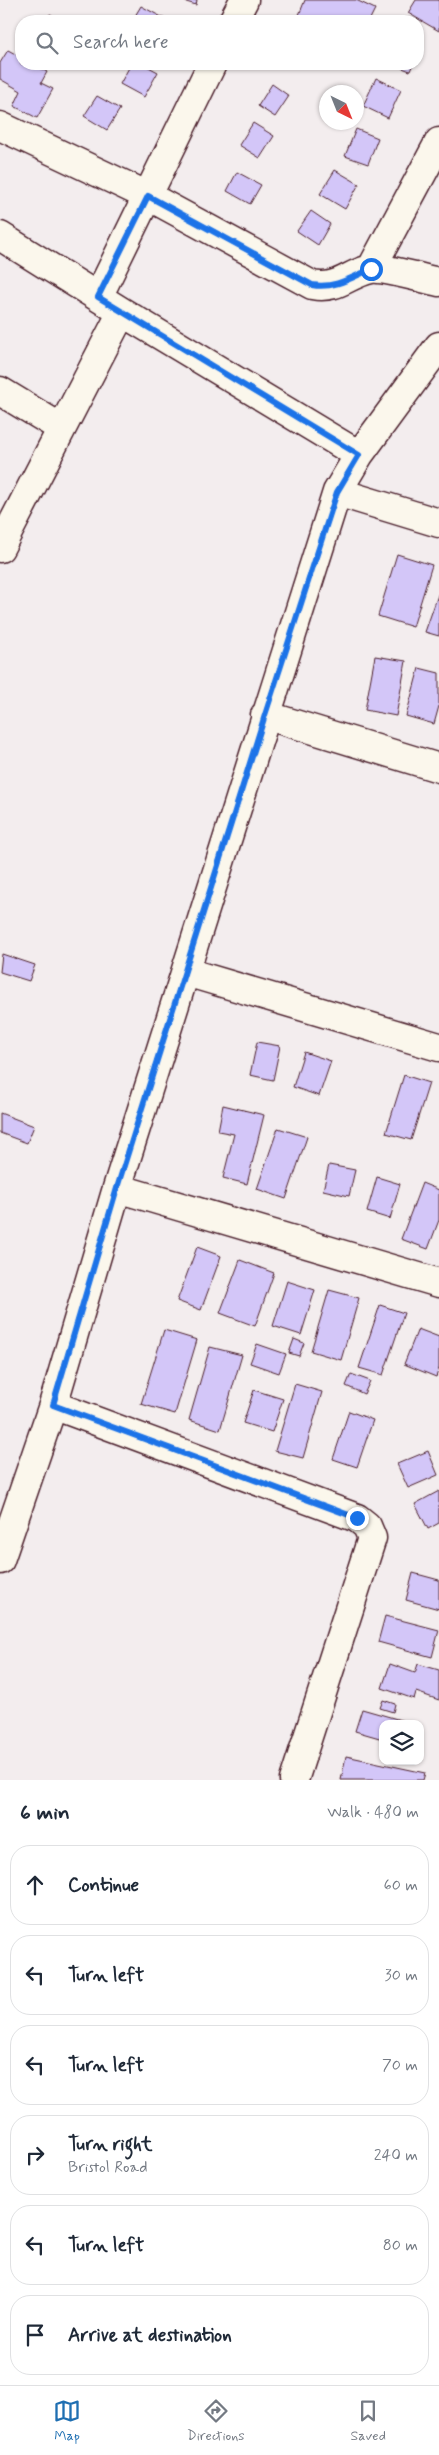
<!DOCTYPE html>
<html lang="en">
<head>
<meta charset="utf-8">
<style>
  body { margin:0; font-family:Mynerve,sans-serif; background:#f2f2f3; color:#1f2937 }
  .controls { position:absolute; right:15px; bottom:15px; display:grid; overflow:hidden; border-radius:10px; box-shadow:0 1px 4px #0004 }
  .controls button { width:45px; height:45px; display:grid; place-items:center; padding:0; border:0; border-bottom:1px solid #e0e1e3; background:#fff; color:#1f2937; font:25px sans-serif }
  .compass { position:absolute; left:319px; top:85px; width:45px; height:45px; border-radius:50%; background:#fff; box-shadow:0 1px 4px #0004; rotate:137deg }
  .stop { position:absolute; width:15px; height:15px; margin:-11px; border:4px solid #1a73e8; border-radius:50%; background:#fff }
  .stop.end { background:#1a73e8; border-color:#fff; box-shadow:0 1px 5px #0008 }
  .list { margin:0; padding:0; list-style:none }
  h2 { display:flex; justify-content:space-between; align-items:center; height:65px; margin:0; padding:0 20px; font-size:21px }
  h2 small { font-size:16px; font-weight:400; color:#747a83 }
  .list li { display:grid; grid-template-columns:32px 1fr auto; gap:15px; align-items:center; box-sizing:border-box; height:80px; margin:0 10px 10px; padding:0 10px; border:1px solid #e0e1e3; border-radius:20px }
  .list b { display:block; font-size:19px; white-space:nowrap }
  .list p { margin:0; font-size:16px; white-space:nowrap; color:#747a83 }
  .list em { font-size:16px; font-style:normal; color:#747a83 }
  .icon { flex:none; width:28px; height:28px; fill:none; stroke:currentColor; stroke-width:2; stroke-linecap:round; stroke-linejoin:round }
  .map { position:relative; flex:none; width:439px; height:1780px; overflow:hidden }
  .search { position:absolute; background:#fff; box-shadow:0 1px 4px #0004; left:15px; right:15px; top:15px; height:55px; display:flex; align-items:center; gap:12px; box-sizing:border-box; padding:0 18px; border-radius:20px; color:#747a83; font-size:19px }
  .sheet { height:605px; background:#fff }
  nav { display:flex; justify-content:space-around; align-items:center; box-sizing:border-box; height:70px; border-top:1px solid #e0e1e3; background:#fff; font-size:14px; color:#747a83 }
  nav a { display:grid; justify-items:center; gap:2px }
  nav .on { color:#1f6fb2 }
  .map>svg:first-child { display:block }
</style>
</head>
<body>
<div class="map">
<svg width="439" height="1780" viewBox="0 0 439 1780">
  <rect width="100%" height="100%" fill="#f3edee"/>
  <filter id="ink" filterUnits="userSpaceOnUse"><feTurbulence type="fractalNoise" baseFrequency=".02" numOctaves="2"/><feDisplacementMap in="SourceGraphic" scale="10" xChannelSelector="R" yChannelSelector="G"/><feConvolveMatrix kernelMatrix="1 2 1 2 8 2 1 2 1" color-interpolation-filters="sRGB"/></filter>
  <g filter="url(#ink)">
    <path fill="#d3c6f8" stroke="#4a1f2b" d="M180,0H197L196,5Z
      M305,0H356L375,9L369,21H314L299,15Z
      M416,0H439V31L408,13Z
      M141,6L169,21H132Z
      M50,14L63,21H46Z
      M8,50L21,57V64H33L47,72L41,83L53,89L37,118L14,106L21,91L0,79V63Z
      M131,64H143L158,72L144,97L120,84Z
      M392,64H413L410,71Z
      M376,78L401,90L388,118L363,106Z
      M272,84L289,96L275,117L258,106Z
      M97,96L120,109L107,130L84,116Z
      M253,123L274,136L260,158L239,145Z
      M356,129L378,138L368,164L345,156Z
      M335,170L359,184L345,209L320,194Z
      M237,172L261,185L250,204L227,191Z
      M311,211L330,224L318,245L297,231Z
      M397,554L432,565L413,627L378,616Z
      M439,592V636L425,632Z
      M375,656L406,661L396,716L365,710Z
      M419,668L439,673V706L434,724L406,716Z
      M2,954L35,965L29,981L0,972Z
      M257,1042L280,1046L273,1080L250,1075Z
      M304,1052L331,1061L319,1096L293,1087Z
      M404,1075L429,1083L411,1140L386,1133Z
      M223,1105L264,1115L247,1184L223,1178L234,1134L218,1131Z
      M0,1113L34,1126L27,1143L0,1133Z
      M278,1128L307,1137L286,1199L257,1189Z
      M329,1165L355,1170L349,1196L323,1190Z
      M377,1177L400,1184L390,1219L367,1212Z
      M422,1183L439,1190V1220L428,1249L401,1239Z
      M197,1247L221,1256L201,1310L177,1301Z
      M240,1260L274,1273L255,1326L220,1313Z
      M287,1281L315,1290L301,1335L273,1326Z
      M329,1290L359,1298L341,1360L311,1351Z
      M380,1305L404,1313L383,1375L359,1368Z
      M418,1329L439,1337V1368L436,1377L404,1364Z
      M164,1330L197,1340L175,1414L141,1404Z
      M294,1339L304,1343L299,1356L289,1353Z
      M257,1344L286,1354L279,1373L250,1363Z
      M210,1347L242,1355L220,1430L189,1420Z
      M351,1374L370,1381L364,1394L346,1386Z
      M295,1384L322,1392L303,1458L275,1451Z
      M254,1390L283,1399L272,1432L243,1423Z
      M349,1411L373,1420L357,1467L333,1459Z
      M428,1451L438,1475L408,1488L397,1464Z
      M439,1491V1523L428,1529L415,1504Z
      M413,1573L439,1580V1609L406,1600Z
      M385,1616L439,1630L432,1657L378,1642Z
      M390,1664L415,1673L418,1664L439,1670V1700L416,1692L414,1699L382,1688Z
      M383,1700L395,1704L393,1712L380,1708Z
      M362,1709L411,1723V1724H383V1739L355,1731Z
      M346,1756L425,1773L423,1780H341Z"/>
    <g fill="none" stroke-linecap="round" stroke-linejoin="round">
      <defs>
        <path id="minor" d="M233,21L244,0
          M0,126L148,196L312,285C339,290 347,274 371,269C384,267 424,279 439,282
          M0,236L122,312L359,455
          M371,269L439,142
          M98,297L212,64
          M0,391L61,428
          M337,492L439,523
          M0,548L122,312
          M265,715L439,768
          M186,972L439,1047
          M117,1188L439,1283
          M53,1405L357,1518L367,1526L372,1538L294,1780
          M0,1560L53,1405L117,1188L337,492L359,455L439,346"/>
      </defs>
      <use href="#minor" stroke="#4a1f2b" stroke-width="31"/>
      <use href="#minor" stroke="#fbf7ec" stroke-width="28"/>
    </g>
  </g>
  <g fill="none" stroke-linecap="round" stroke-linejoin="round" filter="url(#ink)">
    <path stroke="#1a73e8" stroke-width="6" d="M357,1518L53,1405L117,1188L265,715L337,492L359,455L98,297L148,196L312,285C334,289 351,278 371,269"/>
  </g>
</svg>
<div class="controls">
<button><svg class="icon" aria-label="layers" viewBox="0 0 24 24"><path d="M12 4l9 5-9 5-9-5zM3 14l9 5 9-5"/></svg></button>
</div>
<svg class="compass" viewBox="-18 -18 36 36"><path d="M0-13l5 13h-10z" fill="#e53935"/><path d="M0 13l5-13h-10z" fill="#747a83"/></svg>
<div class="stop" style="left:371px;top:269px"></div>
<div class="stop end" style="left:357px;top:1518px"></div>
<div class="search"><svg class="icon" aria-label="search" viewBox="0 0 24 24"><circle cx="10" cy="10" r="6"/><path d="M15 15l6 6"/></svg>Search here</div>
</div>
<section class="sheet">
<h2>6 min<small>Walk · 480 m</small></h2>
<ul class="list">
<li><svg class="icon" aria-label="ahead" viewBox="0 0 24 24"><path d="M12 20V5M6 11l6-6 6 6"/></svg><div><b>Continue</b></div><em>60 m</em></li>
<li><svg class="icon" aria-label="left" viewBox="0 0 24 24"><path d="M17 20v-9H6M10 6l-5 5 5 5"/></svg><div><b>Turn left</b></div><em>30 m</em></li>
<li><svg class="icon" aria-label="left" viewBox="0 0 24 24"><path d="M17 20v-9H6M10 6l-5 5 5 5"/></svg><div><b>Turn left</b></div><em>70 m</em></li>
<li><svg class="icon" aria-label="right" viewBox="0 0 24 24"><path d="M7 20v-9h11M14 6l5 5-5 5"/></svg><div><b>Turn right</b><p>Bristol Road</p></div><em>240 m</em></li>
<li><svg class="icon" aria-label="left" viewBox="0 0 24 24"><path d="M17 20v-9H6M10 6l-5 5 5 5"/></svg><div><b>Turn left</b></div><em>80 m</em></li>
<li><svg class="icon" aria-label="arrive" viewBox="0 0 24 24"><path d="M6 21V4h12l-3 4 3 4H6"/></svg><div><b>Arrive at destination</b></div></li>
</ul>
</section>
<nav>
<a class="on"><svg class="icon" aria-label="map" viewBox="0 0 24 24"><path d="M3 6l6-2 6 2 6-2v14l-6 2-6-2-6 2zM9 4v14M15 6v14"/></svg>Map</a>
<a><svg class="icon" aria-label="directions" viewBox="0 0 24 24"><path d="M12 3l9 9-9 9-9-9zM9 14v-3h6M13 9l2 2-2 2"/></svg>Directions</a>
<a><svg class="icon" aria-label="saved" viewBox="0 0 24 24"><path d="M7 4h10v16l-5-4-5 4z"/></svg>Saved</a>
</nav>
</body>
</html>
